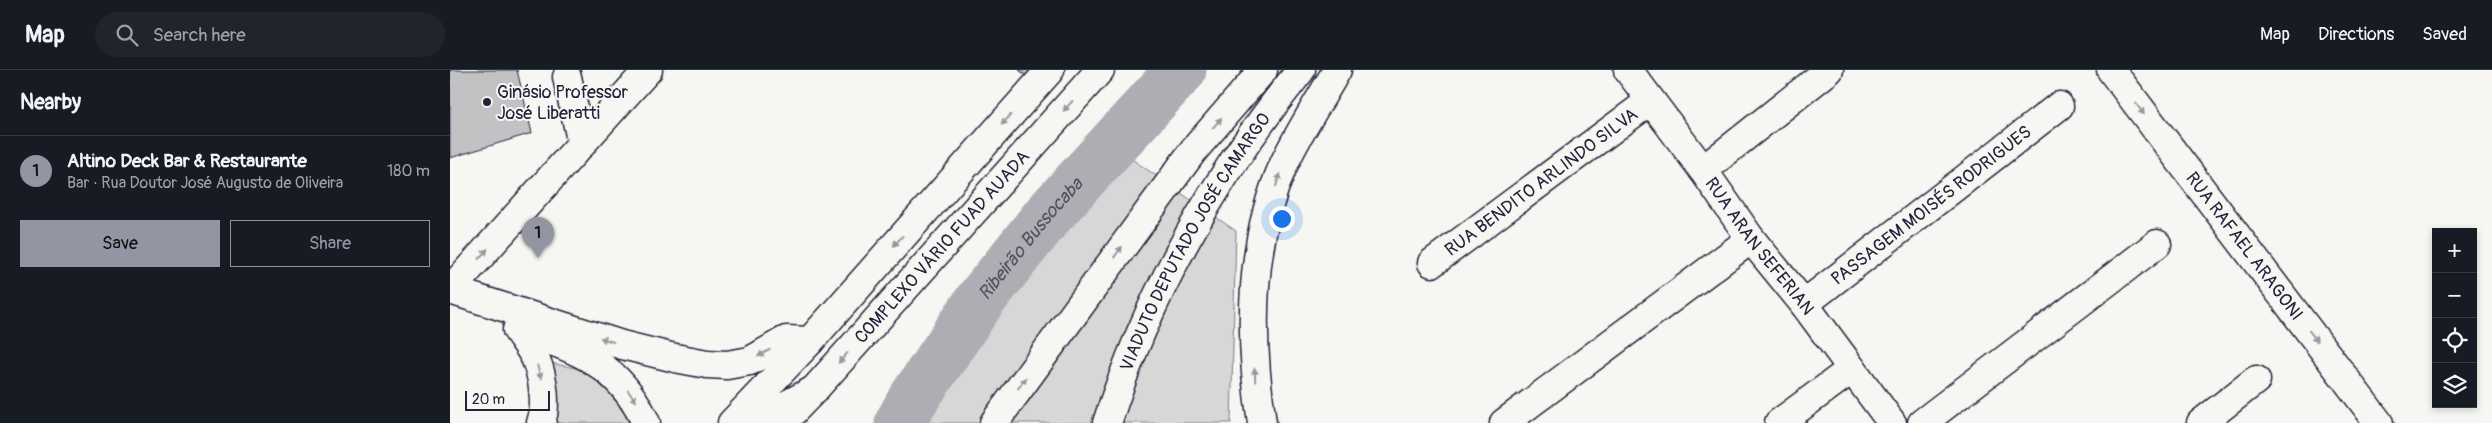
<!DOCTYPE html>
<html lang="en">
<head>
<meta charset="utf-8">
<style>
  body { margin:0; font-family:Pangolin,sans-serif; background:#20242c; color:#f1f3f6 }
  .controls { position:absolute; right:15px; bottom:15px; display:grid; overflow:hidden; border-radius:0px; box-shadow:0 2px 8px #0003 }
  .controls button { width:45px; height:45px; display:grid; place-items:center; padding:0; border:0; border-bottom:1px solid #363941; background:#171b24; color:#f1f3f6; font:25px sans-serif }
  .scale { position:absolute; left:15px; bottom:12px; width:85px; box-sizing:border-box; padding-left:5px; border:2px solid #22223b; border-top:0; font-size:14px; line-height:18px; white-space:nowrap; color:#22223b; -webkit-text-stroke:4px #f6f6f2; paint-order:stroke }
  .you { position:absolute; left:831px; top:148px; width:18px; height:18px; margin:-12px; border:4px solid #fff; border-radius:50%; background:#1a73e8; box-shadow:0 0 0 8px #1a73e833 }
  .badge { display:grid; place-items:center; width:32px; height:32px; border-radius:50%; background:#9495a2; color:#111; font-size:16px; font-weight:700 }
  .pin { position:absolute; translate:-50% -41px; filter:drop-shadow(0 1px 2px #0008) }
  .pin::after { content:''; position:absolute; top:26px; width:18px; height:15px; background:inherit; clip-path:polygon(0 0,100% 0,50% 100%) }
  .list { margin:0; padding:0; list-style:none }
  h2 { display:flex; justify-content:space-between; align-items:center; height:65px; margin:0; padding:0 20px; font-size:21px }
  h2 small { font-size:16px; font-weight:400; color:#9ea1a6 }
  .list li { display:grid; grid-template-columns:32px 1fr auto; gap:15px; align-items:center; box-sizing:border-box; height:70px; padding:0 20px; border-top:1px solid #363941 }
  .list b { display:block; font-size:19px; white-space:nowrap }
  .list p { margin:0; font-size:16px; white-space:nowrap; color:#9ea1a6 }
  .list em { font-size:16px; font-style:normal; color:#9ea1a6 }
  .actions { display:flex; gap:10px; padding:15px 20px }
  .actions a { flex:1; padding:11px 0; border:1px solid #9495a2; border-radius:0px; text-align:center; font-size:18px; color:#9495a2 }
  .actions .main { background:#9495a2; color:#111 }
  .icon { flex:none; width:28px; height:28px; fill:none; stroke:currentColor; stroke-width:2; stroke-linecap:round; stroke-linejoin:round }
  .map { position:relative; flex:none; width:2042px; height:353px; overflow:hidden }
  header { display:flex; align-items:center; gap:30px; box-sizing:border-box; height:70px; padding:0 25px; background:#171b24; border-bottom:1px solid #363941 }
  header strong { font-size:24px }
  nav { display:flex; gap:28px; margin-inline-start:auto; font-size:18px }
  .search { width:350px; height:45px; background:#20242c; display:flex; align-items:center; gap:12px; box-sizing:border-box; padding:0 18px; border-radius:28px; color:#9ea1a6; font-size:19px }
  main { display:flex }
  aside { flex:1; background:#171b24 }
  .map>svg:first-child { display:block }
</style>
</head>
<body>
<header>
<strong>Map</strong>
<div class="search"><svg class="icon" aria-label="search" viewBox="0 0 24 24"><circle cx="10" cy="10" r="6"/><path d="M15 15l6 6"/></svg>Search here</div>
<nav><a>Map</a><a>Directions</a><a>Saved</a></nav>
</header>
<main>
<aside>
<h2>Nearby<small></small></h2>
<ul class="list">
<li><span class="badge">1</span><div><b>Altino Deck Bar &amp; Restaurante</b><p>Bar · Rua Doutor José Augusto de Oliveira</p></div><em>180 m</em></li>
</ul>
<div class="actions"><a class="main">Save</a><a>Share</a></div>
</aside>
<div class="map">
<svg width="2042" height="353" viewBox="0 0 2042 353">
  <rect width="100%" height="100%" fill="#f6f6f2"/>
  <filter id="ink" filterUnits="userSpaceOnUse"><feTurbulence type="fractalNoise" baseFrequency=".02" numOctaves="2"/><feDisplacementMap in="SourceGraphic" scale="10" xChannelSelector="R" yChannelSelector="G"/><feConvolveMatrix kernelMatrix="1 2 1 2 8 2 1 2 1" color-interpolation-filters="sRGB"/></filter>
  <g filter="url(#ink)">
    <path fill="#d7d7d7" stroke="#7c7c89" d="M673,83L786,161L781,353H469L545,233Z
      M86,290L165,306L196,353H91Z"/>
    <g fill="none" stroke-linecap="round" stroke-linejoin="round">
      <path stroke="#adadb3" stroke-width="51" id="s1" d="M450,353L462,331L531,229L599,144L731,0"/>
    </g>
    <path fill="#c2c2c4" stroke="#22223b" d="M0,0H67L82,63L0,88Z
      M569,0H588L580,9Z"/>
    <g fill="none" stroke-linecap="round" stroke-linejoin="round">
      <defs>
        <g id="minor">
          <path id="s2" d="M1178,0L1253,100L1301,169L1354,234L1442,353"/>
          <path id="s3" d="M1661,0L1929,353"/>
          <path d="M117,7L132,74"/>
          <path d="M1253,100L1379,0"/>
          <path id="s4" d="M982,193L1200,31"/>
          <path d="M0,220L198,0"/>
          <path id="s5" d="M1354,234L1609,36"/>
          <path d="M1054,353L1301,169"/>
          <path d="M1329,353L1402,299"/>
          <path d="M1472,353L1707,174"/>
          <path d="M1751,353L1806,310"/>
        </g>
        <g id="major">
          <path d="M0,220L172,275L225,288L257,294L277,295L300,291L336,270L360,271"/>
          <path d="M67,260C73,269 82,280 86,290C93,307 97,335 91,353"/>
          <path d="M98,270C144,285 176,308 196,353"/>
          <path d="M282,353L360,271L600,0"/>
          <path id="s6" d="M332,353L364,320L650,0"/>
          <path id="s7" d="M657,353C698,225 766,104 851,0"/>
          <path d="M812,353C799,268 798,176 833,96C848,63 869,32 887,0"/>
        </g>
        <path id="highway" d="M303,353L364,320
          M544,353L743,81L813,0"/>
      </defs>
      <use href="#minor" stroke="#22223b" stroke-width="31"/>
      <use href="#major" stroke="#22223b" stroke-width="31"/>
      <use href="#highway" stroke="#22223b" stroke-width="31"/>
      <use href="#minor" stroke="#f6f6f2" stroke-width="28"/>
      <use href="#major" stroke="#f6f6f2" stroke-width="28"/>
      <use href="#highway" stroke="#f6f6f2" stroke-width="28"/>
    </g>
    <defs><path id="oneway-solid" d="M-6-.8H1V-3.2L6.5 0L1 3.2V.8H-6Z" transform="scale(1.25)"/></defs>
    <g fill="#9797a0">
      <use href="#oneway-solid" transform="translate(618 36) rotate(132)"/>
      <use href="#oneway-solid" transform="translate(1690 39) rotate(53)"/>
      <use href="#oneway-solid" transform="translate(556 50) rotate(132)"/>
      <use href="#oneway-solid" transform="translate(767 53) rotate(-49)"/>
      <use href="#oneway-solid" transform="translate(828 110) rotate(-72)"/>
      <use href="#oneway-solid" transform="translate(448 171) rotate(132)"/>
      <use href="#oneway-solid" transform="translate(668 182) rotate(-54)"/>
      <use href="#oneway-solid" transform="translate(33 184) rotate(-48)"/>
      <use href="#oneway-solid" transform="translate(1863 266) rotate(53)"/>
      <use href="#oneway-solid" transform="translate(157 270) rotate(-162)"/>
      <use href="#oneway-solid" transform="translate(314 283) rotate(150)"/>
      <use href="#oneway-solid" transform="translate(393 288) rotate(132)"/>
      <use href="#oneway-solid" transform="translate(89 302) rotate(75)"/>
      <use href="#oneway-solid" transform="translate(805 305) rotate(-92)"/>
      <use href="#oneway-solid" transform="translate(572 313) rotate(-54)"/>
      <use href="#oneway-solid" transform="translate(182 326) rotate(52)"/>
    </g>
  </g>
  <circle fill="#22223b" stroke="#f6f6f2" stroke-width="2" cx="37" cy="32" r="5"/>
  <g text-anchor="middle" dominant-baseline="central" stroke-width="4" stroke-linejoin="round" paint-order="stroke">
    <g font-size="18" fill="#22223b" stroke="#f6f6f2" text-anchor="start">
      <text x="47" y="22">Ginásio Professor<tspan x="47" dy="21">José Liberatti</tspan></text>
    </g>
    <g font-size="18" fill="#22223b" stroke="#f6f6f2">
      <text stroke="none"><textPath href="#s4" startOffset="136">RUA BENDITO ARLINDO SILVA</textPath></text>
      <text stroke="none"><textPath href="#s5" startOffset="161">PASSAGEM MOISÉS RODRIGUES</textPath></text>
      <text stroke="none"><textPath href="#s7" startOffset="202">VIADUTO DEPUTADO JOSÉ CAMARGO</textPath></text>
      <text stroke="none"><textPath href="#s2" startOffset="220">RUA ARAN SEFERIAN</textPath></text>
      <text stroke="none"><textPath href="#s3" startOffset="221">RUA RAFAEL ARAGONI</textPath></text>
      <text stroke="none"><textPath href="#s6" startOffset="238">COMPLEXO VÁRIO FUAD AUADA</textPath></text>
    </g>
    <g font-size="19" font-style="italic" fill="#535365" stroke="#f6f6f2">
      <text stroke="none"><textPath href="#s1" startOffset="226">Ribeirão Bussocaba</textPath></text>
    </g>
  </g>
</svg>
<div class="controls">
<button>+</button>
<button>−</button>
<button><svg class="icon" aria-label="locate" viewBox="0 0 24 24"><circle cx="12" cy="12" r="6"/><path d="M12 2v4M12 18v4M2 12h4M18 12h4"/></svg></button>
<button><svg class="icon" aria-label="layers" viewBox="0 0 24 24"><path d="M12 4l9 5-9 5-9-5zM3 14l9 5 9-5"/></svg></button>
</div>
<div class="scale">20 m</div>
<div class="you"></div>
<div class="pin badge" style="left:88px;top:188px">1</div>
</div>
</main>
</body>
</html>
